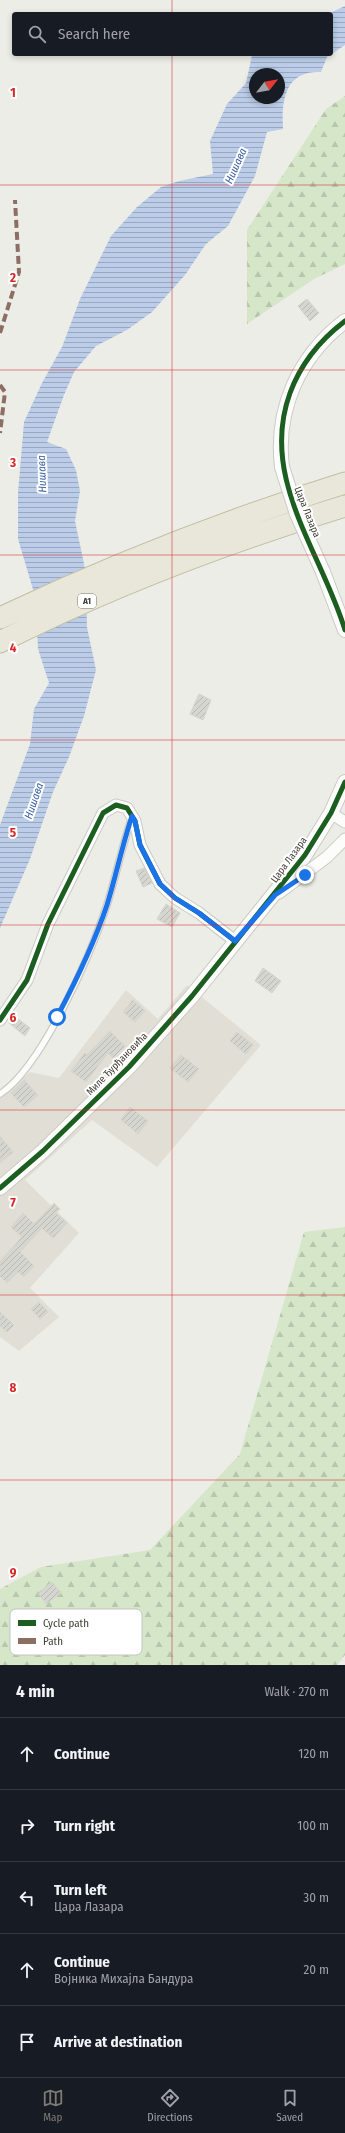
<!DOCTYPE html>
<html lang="en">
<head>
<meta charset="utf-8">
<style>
  body { margin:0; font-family:"Fira Sans Condensed",sans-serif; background:#242831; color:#f1f3f6 }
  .compass { position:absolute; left:249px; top:68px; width:36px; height:36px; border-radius:50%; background:#171b24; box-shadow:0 2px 6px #0003; rotate:59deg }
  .stop { position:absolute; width:12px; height:12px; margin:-9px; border:3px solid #1a73e8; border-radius:50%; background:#fff }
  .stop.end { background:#1a73e8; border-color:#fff; box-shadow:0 1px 4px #0008 }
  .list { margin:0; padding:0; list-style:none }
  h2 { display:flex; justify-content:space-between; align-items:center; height:52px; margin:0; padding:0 16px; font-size:17px }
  h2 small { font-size:13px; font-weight:400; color:#9ea1a6 }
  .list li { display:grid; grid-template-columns:26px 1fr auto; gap:12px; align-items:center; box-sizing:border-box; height:72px; padding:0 16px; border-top:1px solid #363941 }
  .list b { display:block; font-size:15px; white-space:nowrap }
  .list p { margin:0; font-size:13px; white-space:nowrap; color:#9ea1a6 }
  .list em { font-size:13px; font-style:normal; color:#9ea1a6 }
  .icon { flex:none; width:22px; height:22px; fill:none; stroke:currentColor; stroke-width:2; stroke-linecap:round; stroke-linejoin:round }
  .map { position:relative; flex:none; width:345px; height:1665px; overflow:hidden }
  .search { position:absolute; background:#171b24; box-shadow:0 2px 6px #0003; left:12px; right:12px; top:12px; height:44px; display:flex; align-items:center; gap:10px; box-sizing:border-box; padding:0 14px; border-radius:4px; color:#9ea1a6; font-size:15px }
  .sheet { height:412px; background:#171b24 }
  nav { display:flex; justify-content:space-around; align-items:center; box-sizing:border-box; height:56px; border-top:1px solid #363941; background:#171b24; font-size:11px; color:#9ea1a6 }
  nav a { display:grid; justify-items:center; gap:2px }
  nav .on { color:#7d7c73 }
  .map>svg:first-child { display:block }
</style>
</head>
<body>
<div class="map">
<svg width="345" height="1665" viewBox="0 0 345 1665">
  <defs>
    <pattern id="forest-firs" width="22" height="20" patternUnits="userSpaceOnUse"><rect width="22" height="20" fill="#d5e6c9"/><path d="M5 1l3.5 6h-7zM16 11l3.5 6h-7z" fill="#b8c6ad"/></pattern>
    <pattern id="water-rules" width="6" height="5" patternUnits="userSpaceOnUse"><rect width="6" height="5" fill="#bbcde8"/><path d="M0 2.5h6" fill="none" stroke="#9aa8bd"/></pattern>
    <pattern id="building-hatch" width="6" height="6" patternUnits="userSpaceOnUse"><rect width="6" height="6" fill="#d6d6d0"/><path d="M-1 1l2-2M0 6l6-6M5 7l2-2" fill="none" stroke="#b9b9b3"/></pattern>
  </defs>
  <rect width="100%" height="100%" fill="#edede7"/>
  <path fill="#e1dfd5" d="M187,985L261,1045L157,1167L92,1120L25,1180L79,1233L30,1288L59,1317L19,1351L0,1337V1098L30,1072L59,1078L126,990L158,1019Z"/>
  <path fill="url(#forest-firs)" d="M345,96V264L314,279L247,324V230L326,109Z
    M345,1227V1655L337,1665H0V1589L41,1567L150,1550L240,1454L304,1232Z"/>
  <path fill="url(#water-rules)" fill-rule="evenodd" d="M345,6V45L327,57L321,72C316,72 310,72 305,74C282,81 282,110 283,129L267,132L255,176L228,226L206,244L185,275L152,312L127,330L96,346L74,372L64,395L47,442L66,449L76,470L80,491L75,521L86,573L87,627L96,670L84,716L69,757L53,792L30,859L0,928V825L30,744L34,709L49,683L38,649L35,596L18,539V493L24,422L42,383L62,347L80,299L111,236L137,207L161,187L179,181L213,174L210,141L227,104L246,83L252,55L331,54V14H328ZM255,74H279V98H255Z"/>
  <path fill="url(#building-hatch)" stroke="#d5d4cd" d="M307,299L319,313L310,321L298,306Z
    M199,694L211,700L203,720L190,714Z
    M144,868L152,883L143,887L136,871Z
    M166,904L180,913L172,927L157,919Z
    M263,968L281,981L272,993L255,981Z
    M133,1000L145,1011L135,1022L123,1012Z
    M14,1016L30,1028L25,1036L9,1023Z
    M110,1031L125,1046L113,1058L108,1053L86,1082L71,1071L85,1053L87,1055Z
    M237,1032L253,1045L246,1054L230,1041Z
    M181,1055L199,1069L188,1082L170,1068Z
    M24,1080L38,1095L24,1107L11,1093Z
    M130,1107L148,1121L138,1134L121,1120Z
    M0,1136L13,1152L0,1163Z
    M54,1203L60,1209L56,1213L67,1223L53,1238L42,1228L20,1252L34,1266L24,1277L18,1272L7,1283L0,1276V1261L22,1237L11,1227L23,1213L34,1224Z
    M39,1302L48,1312L40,1319L31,1309Z
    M0,1312L14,1325L7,1332L0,1326Z
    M52,1582L61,1593L46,1604L38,1593Z"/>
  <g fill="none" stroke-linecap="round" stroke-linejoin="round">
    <defs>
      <path id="service" d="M0,1094C42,1067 91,954 107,905C116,876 122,846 132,817"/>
      <path id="minor" d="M331,813L345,822
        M279,893L327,857L345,839
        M0,1020L27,980L48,924L103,813L116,805L127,808L135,821L140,845L160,884L175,898L199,913L235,941"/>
      <path id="tertiary" d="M282,467C275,409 299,356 345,321
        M323,572L345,630
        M0,1188L43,1151L129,1067L192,996L305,855L331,813L345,782"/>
      <path id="motorway" d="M0,618C112,565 227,520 345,483
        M0,642C111,586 227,542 345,506"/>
    </defs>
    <use href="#service" stroke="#cbcac5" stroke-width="8"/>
    <use href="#minor" stroke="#cbcac5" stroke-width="13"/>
    <use href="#tertiary" stroke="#cbcac5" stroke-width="16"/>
    <use href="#motorway" stroke="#c2bea5" stroke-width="23"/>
    <use href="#service" stroke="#fcfcfb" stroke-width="5.5"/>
    <use href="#minor" stroke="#fcfcfb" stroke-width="11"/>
    <use href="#tertiary" stroke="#fcfcfb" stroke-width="14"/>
    <use href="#motorway" stroke="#e9e7d9" stroke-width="21"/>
    <defs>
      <path id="tertiary-bridge" d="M282,467L297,514L323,572"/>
    </defs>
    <use href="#tertiary-bridge" stroke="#cbcac5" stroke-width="16" stroke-linecap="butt"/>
    <use href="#tertiary-bridge" stroke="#fcfcfb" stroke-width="14"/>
    <path stroke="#8d6e63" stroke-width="4" stroke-dasharray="8 4" stroke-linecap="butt" d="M0,333L19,272L15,200
      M0,385L5,392L0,433"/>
    <defs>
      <path id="cycleway" d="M345,321C320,340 301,363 290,393C259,478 321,551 345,630
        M0,1020L27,980L48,924L103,813L116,805L127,808L135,821L140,845L160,884L175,898L199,913L235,941
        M0,1188L43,1151L129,1067L192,996L305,855L331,813L345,782"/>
    </defs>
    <use href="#cycleway" stroke="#fff" stroke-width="8"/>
    <use href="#cycleway" stroke="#1b5e20" stroke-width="5"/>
  </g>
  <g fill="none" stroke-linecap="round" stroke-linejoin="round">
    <path stroke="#1a73e8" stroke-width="5" d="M57,1017C76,981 94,944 107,905C116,876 122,846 132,816L135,821L140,845L160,884L175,898L199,913L235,941L275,895L305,875"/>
  </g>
  <path fill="none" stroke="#d62828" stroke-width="1" stroke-opacity="0.55" d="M172,0V14M172,54V1665M0,185H345M0,370H345M0,555H345M0,740H345M0,925H345M0,1110H345M0,1295H345M0,1480H345"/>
  <g text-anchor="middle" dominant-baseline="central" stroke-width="4" stroke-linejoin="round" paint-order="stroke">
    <rect fill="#fff" stroke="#7a7972" stroke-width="1" x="78" y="594" width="18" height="14" rx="3"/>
    <g font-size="9" font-weight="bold" fill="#413f35">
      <text x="87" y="601">A1</text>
    </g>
    <g font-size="10" fill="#413f35" stroke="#fff">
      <text transform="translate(307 512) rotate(68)">Цара Лазара</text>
      <text transform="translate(289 860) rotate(-54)">Цара Лазара</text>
      <text transform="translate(117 1064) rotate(-46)">Миле Ђурђановића</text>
    </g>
    <g font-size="11" font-style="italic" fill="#3a61a1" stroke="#fff">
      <text transform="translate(236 166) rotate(-66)">Нишава</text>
      <text transform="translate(42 474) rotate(-92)">Нишава</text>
      <text transform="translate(34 801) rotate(-71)">Нишава</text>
    </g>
  </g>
  <rect x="10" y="1609" width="132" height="46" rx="6" fill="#fff" stroke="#c6c5c2" stroke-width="1"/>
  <rect x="18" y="1620" width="18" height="6" fill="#1b5e20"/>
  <rect x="18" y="1638" width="18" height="6" fill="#8d6e63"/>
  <g font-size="11" fill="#413f35">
    <text x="43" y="1627">Cycle path</text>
    <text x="43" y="1645">Path</text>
  </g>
  <g font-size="13" text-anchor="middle" font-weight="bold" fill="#d62828" stroke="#fff" stroke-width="4" stroke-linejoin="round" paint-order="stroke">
    <text x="13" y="97">1</text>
    <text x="13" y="282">2</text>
    <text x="13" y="467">3</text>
    <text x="13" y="652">4</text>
    <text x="13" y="837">5</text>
    <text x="13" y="1022">6</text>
    <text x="13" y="1207">7</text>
    <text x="13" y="1392">8</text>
    <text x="13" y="1577">9</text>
  </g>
</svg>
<svg class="compass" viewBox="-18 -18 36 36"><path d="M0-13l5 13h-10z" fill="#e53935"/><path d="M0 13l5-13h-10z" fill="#9ea1a6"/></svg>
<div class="stop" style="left:57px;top:1017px"></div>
<div class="stop end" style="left:305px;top:875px"></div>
<div class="search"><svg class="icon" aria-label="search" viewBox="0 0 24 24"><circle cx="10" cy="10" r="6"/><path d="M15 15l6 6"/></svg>Search here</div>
</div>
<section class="sheet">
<h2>4 min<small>Walk · 270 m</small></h2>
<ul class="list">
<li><svg class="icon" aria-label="ahead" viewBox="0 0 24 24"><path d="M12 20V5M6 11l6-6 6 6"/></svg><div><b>Continue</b></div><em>120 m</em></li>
<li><svg class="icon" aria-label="right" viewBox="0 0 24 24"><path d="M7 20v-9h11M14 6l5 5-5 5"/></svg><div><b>Turn right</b></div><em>100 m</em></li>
<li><svg class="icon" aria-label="left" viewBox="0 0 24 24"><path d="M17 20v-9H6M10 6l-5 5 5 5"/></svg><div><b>Turn left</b><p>Цара Лазара</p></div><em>30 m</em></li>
<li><svg class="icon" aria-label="ahead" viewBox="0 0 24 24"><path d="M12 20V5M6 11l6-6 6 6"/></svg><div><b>Continue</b><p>Војника Михајла Бандура</p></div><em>20 m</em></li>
<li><svg class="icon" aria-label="arrive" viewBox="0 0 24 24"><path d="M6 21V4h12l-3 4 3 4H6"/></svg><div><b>Arrive at destination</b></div></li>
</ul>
</section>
<nav>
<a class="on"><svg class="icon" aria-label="map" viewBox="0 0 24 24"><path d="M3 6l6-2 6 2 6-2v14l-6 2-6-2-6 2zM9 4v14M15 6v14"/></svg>Map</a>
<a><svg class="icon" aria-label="directions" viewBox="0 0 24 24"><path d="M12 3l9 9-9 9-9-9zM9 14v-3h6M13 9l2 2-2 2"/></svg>Directions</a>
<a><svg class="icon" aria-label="saved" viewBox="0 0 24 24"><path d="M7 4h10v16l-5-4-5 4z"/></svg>Saved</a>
</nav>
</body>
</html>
